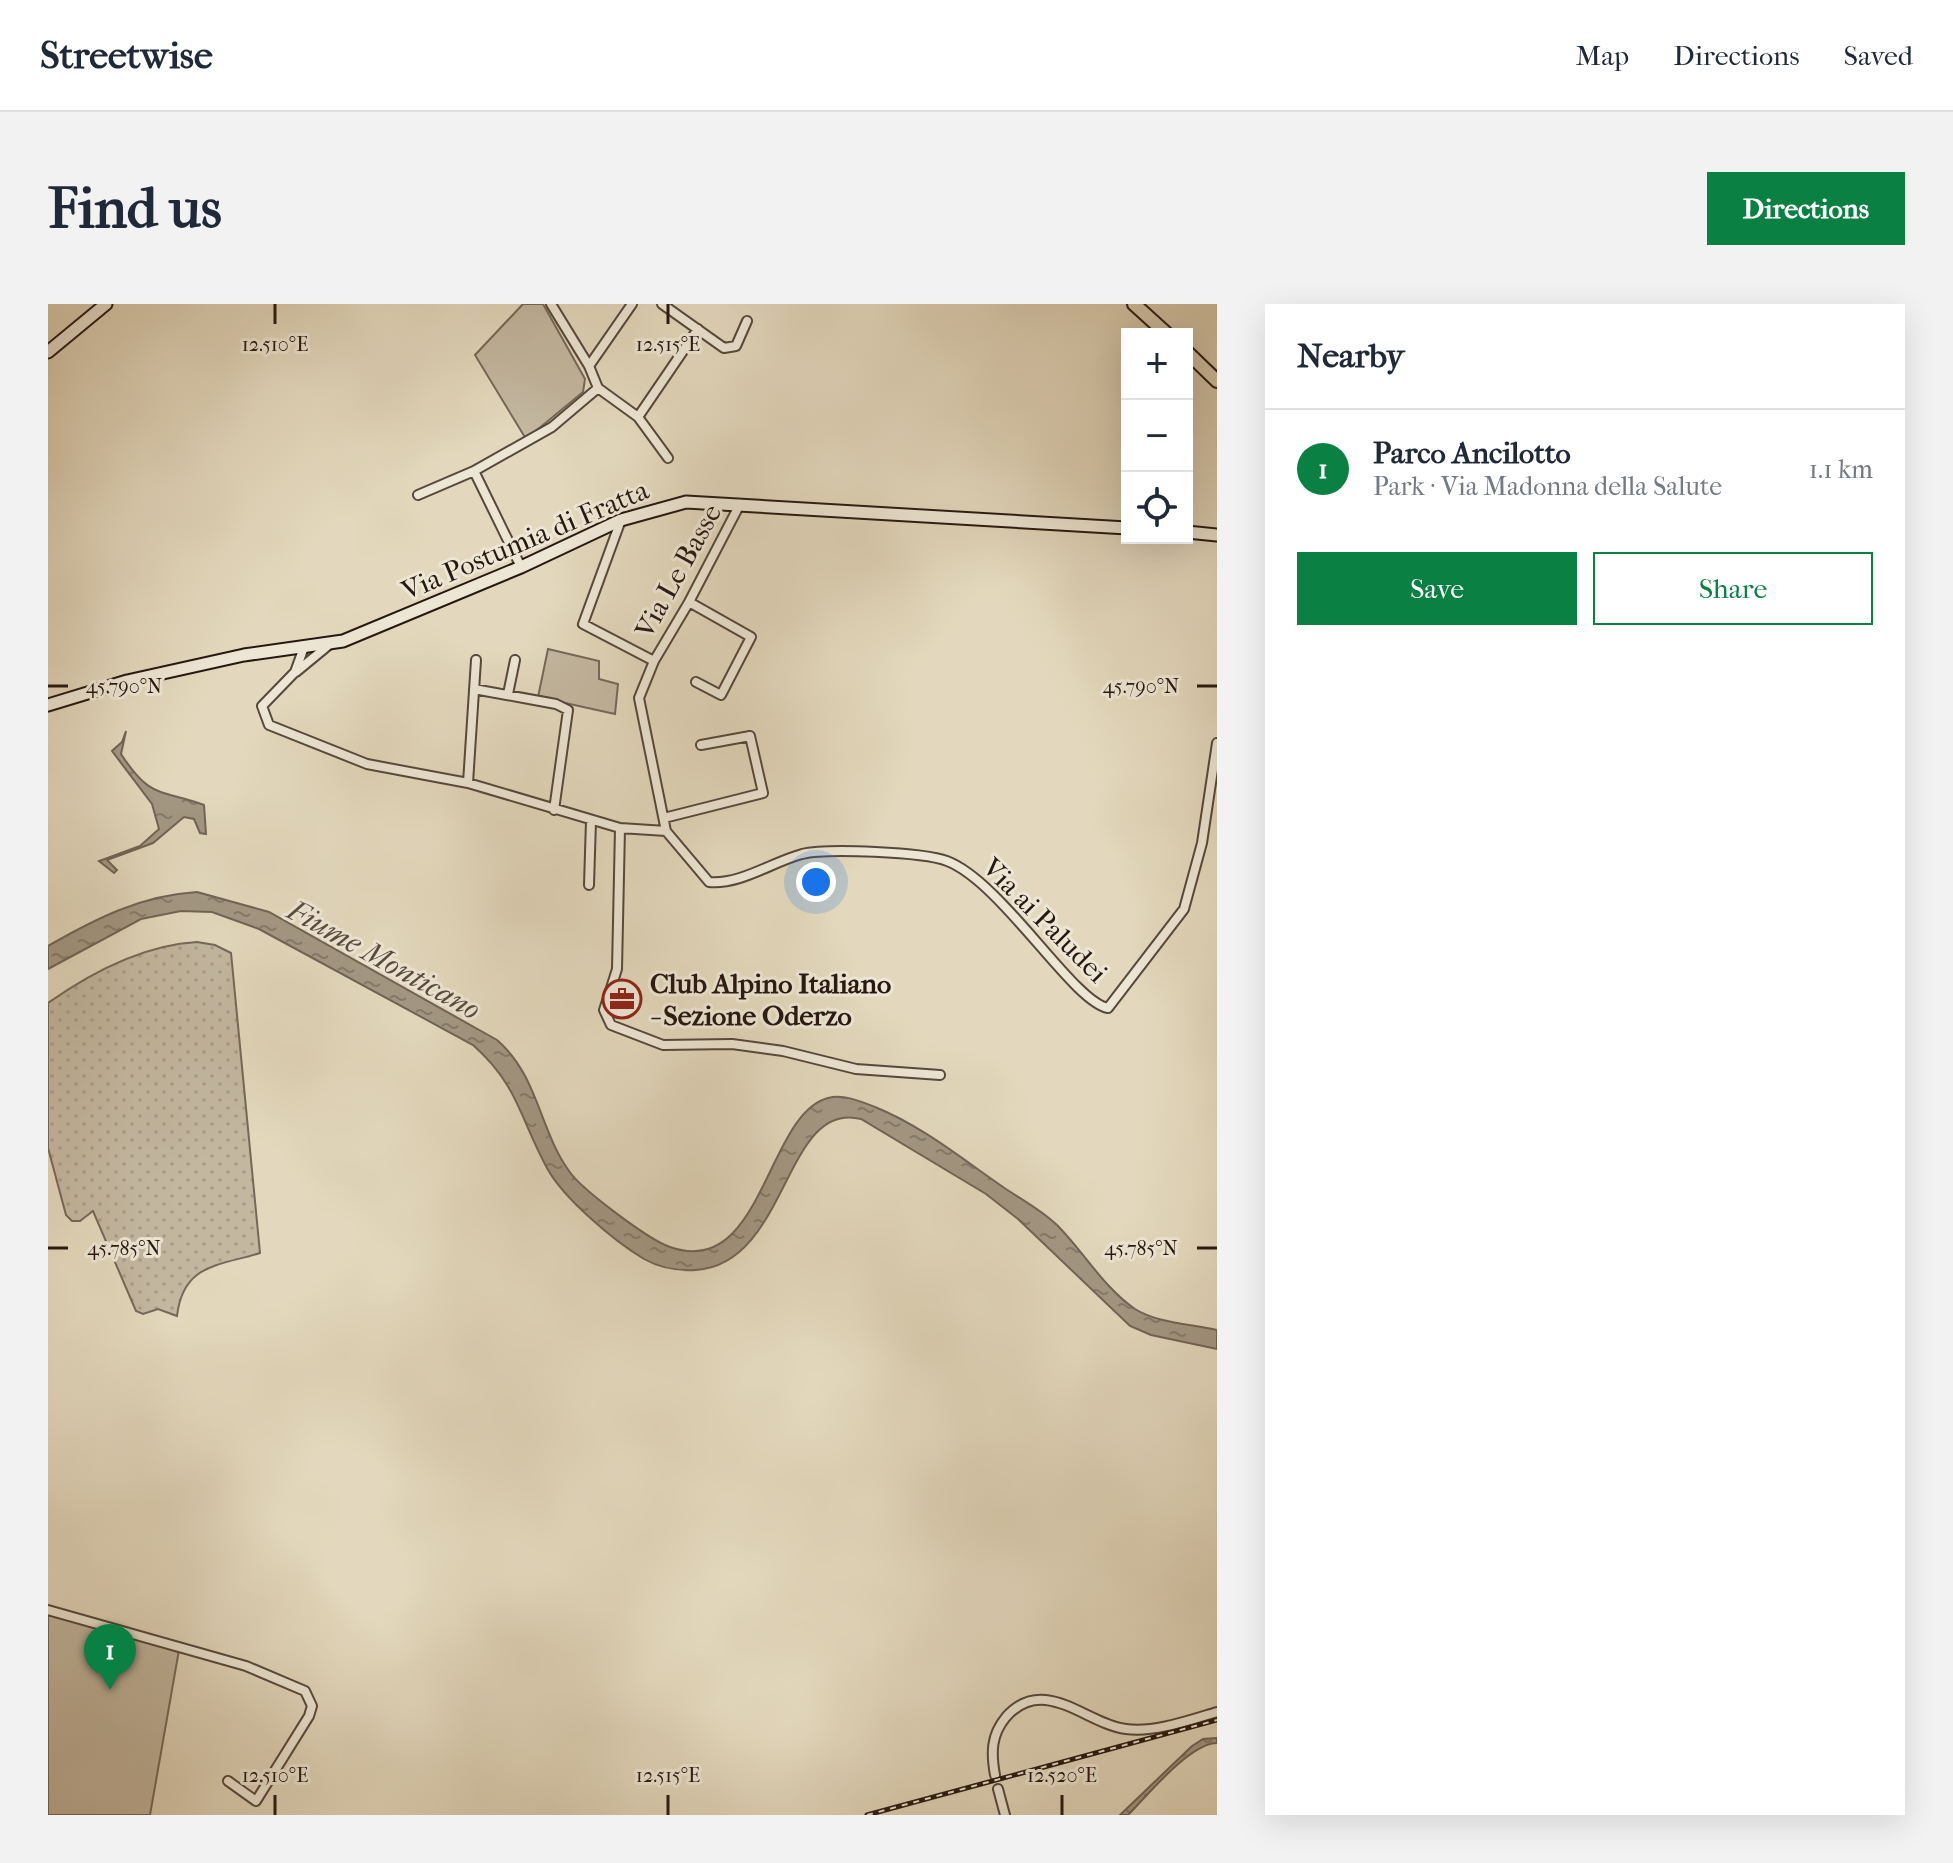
<!DOCTYPE html>
<html lang="en">
<head>
<meta charset="utf-8">
<style>
  body { margin:0; font-family:"IM FELL French Canon",serif; background:#f2f2f3; color:#1f2937 }
  .controls { position:absolute; right:24px; top:24px; display:grid; overflow:hidden; border-radius:0px; box-shadow:0 8px 32px #0002 }
  .controls button { width:72px; height:72px; display:grid; place-items:center; padding:0; border:0; border-bottom:2px solid #e0e1e3; background:#fff; color:#1f2937; font:40px sans-serif }
  .you { position:absolute; left:768px; top:578px; width:28px; height:28px; margin:-20px; border:6px solid #fff; border-radius:50%; background:#1a73e8; box-shadow:0 0 0 12px #1a73e833 }
  .badge { display:grid; place-items:center; width:52px; height:52px; border-radius:50%; background:#0b8043; color:#fff; font-size:26px; font-weight:700 }
  .pin { position:absolute; translate:-50% -66px; filter:drop-shadow(0 2px 4px #0008) }
  .pin::after { content:''; position:absolute; top:42px; width:28px; height:24px; background:inherit; clip-path:polygon(0 0,100% 0,50% 100%) }
  .list { margin:0; padding:0; list-style:none }
  h2 { display:flex; justify-content:space-between; align-items:center; height:104px; margin:0; padding:0 32px; font-size:34px }
  h2 small { font-size:26px; font-weight:400; color:#747a83 }
  .list li { display:grid; grid-template-columns:52px 1fr auto; gap:24px; align-items:center; box-sizing:border-box; height:120px; padding:0 32px; border-top:2px solid #e0e1e3 }
  .list b { display:block; font-size:30px; white-space:nowrap }
  .list p { margin:0; font-size:26px; white-space:nowrap; color:#747a83 }
  .list em { font-size:26px; font-style:normal; color:#747a83 }
  .actions { display:flex; gap:16px; padding:24px 32px }
  .actions a { flex:1; padding:18px 0; border:2px solid #0b8043; border-radius:0px; text-align:center; font-size:28px; color:#0b8043 }
  .actions .main { background:#0b8043; color:#fff }
  .icon { flex:none; width:44px; height:44px; fill:none; stroke:currentColor; stroke-width:2; stroke-linecap:round; stroke-linejoin:round }
  .map { position:relative; flex:none; width:1169px; height:1511px; overflow:hidden; border-radius:0px }
  header { display:flex; align-items:center; gap:48px; box-sizing:border-box; height:112px; padding:0 40px; background:#fff; border-bottom:2px solid #e0e1e3 }
  header strong { font-size:38px }
  nav { display:flex; gap:44px; margin-inline-start:auto; font-size:28px }
  .intro { display:flex; align-items:center; justify-content:space-between; box-sizing:border-box; height:192px; padding:0 48px }
  h1 { margin:0; font-size:56px }
  .button { padding:20px 36px; border-radius:0px; background:#0b8043; color:#fff; font-size:28px; font-weight:700 }
  main { display:flex; gap:48px; padding:0 48px }
  aside { flex:1; background:#fff; border-radius:0px; box-shadow:0 8px 32px #0002 }
  .map>svg:first-child { display:block }
</style>
</head>
<body>
<header>
<strong>Streetwise</strong>
<nav><a>Map</a><a>Directions</a><a>Saved</a></nav>
</header>
<div class="intro"><h1>Find us</h1><a class="button">Directions</a></div>
<main>
<div class="map">
<svg width="1169" height="1511" viewBox="0 0 1169 1511">
  <defs>
    <pattern id="grass-dots" width="8" height="8" patternUnits="userSpaceOnUse" patternTransform="scale(2)"><rect width="8" height="8" fill="#c3b7a0"/><path d="M2 2h.1M6 6h.1" fill="none" stroke="#a89d89" stroke-width="1.8" stroke-linecap="round"/></pattern>
    <pattern id="water-ripples" width="26" height="14" patternUnits="userSpaceOnUse" patternTransform="scale(2)"><rect width="26" height="14" fill="#a39783"/><path d="M2 4q2-2 4 0t4 0M15 11q2-2 4 0t4 0" fill="none" stroke="#857a6a"/></pattern>
  </defs>
  <rect width="100%" height="100%" fill="#e3d8bd"/>
  <filter id="stains"><feTurbulence type="fractalNoise" baseFrequency=".0025" numOctaves="4"/><feColorMatrix values="0 0 0 0 .2 0 0 0 0 .09 0 0 0 0 .02 0 0 0 .5 -.17"/></filter>
  <radialGradient id="worn" r=".72"><stop offset=".6" stop-color="#630" stop-opacity="0"/><stop offset="1" stop-color="#630" stop-opacity=".3"/></radialGradient>
  <path fill="url(#grass-dots)" stroke="#756859" stroke-width="2" d="M149,638L167,641L183,649L212,949C170,962 135,960 129,1012L110,1005L95,1010L88,1007L45,907L32,917H24L18,911L0,844V699C44,668 95,641 149,638Z"/>
  <path fill="#c3b7a0" stroke="#756859" stroke-width="2" d="M475,0H495L537,75L535,88L478,135L427,51Z
    M500,345L551,357V375L570,380L567,410L490,393Z
    M0,1311L131,1346L102,1511H0Z"/>
  <path fill="url(#water-ripples)" stroke="#716456" stroke-width="2" d="M78,427L73,450C103,496 112,485 156,501L158,530L152,529L146,515L136,513L105,539L59,556L69,566L66,569L51,557L92,542L111,525L104,500L64,447L74,438Z
    M149,588L221,608L449,736C490,771 491,825 521,867C533,885 601,936 622,943C715,976 718,810 780,794C795,790 812,797 827,803C874,822 913,854 955,883C974,896 992,905 1009,921C1035,947 1056,984 1087,1005C1109,1019 1143,1020 1169,1026V1045L1103,1031L1082,1022L970,915L938,890L813,815C736,795 741,960 648,966C630,967 612,964 596,955C566,937 515,894 499,864C471,813 471,782 425,741L211,625L164,608L133,607L93,615L0,665V642C47,615 94,591 149,588Z
    M1169,1434V1439C1142,1439 1099,1492 1080,1511H1072L1144,1442L1155,1435Z"/>
  <g fill="none" stroke-linecap="round" stroke-linejoin="round">
    <defs>
      <path id="minor" d="M503,0L541,62L550,84L590,113L620,154
        M614,0L676,44L688,42L699,17
        M541,62L584,0
        M590,113L650,25
        M370,191L426,167
        M692,200L641,298L606,357L591,394L618,527L661,578C692,581 724,558 754,550C779,544 875,548 899,557C954,578 1025,698 1060,704L1136,605L1154,539L1169,439
        M573,216L535,320L606,357
        M473,263L426,167L504,123L550,84
        M641,298L703,333L673,391L648,378
        M256,343L247,368L214,402L221,421L319,460L420,479L572,524L618,527
        M248,368L282,340
        M426,385L508,400L520,406L506,506
        M460,390L467,356
        M420,479L428,356
        M616,514L715,489L702,432L653,441
        M572,524L569,665L556,706L563,721L615,741L684,740L735,747L808,765L892,771
        M541,581L543,517
        M0,1306L198,1362L257,1387L264,1402L261,1412L208,1497L180,1477
        M947,1471C943,1449 943,1431 958,1413C996,1370 1038,1420 1078,1425C1106,1429 1142,1416 1169,1408
        M950,1485L957,1511"/>
      <path id="secondary" d="M0,48L58,0
        M1139,228L1169,231
        M0,401L79,377L196,351L295,337L473,263L573,216L638,198L1079,224"/>
      <path id="primary" d="M1086,0L1119,30
        M1139,48L1169,77"/>
    </defs>
    <use href="#minor" stroke="#56483d" stroke-width="12"/>
    <use href="#secondary" stroke="#271812" stroke-width="15"/>
    <use href="#primary" stroke="#271812" stroke-width="16"/>
    <use href="#minor" stroke="#ede6d4" stroke-width="8"/>
    <use href="#secondary" stroke="#ede6d4" stroke-width="11"/>
    <use href="#primary" stroke="#e3d8bd" stroke-width="12"/>
    <defs>
      <path id="rail" d="M819,1511L1169,1416"/>
    </defs>
    <use href="#rail" stroke="#271812" stroke-width="5"/>
    <use href="#rail" stroke="#ede6d4" stroke-width="2" stroke-dasharray="6" stroke-linecap="butt"/>
  </g>
  <path fill="none" stroke="#271812" stroke-width="3" d="M227,0V20M620,0V20M0,382H20M1149,382H1169M0,944H20M1149,944H1169M227,1491V1511M620,1491V1511M1014,1491V1511"/>
  <defs>
    <symbol id="office-ring" viewBox="-11 -11 22 22"><circle r="9.5" fill="#ede6d4" stroke="#8f2418" stroke-width="1.5"/><path d="M-6-3h4V-5.5h4V-3h4V5H-6ZM-1-4.5V-3h2v-1.5ZM-6 0V1H6V0Z" fill="#8f2418"/></symbol>
  </defs>
  <g fill-rule="evenodd">
    <use href="#office-ring" x="552" y="673" width="44" height="44"/>
  </g>
  <g text-anchor="middle" dominant-baseline="central" stroke-width="6" stroke-linejoin="round" paint-order="stroke">
    <g font-size="28" fill="#271812" stroke="#ede6d4">
      <text transform="translate(477 236) rotate(-23)">Via Postumia di Fratta</text>
      <text transform="translate(630 267) rotate(-61)">Via Le Basse</text>
      <text transform="translate(997 616) rotate(45)">Via ai Paludei</text>
    </g>
    <g font-size="28" font-weight="bold" fill="#271812" stroke="#ede6d4" text-anchor="start">
      <text x="602" y="679">Club Alpino Italiano<tspan x="602" dy="32">- Sezione Oderzo</tspan></text>
    </g>
    <g font-size="30" font-style="italic" fill="#594b3f" stroke="#ede6d4">
      <text transform="translate(336 656) rotate(29)">Fiume Monticano</text>
    </g>
  </g>
  <g font-size="20" text-anchor="middle" fill="#271812" stroke="#ede6d4" stroke-width="6" stroke-linejoin="round" paint-order="stroke">
    <text x="227" y="47">12.510°E</text>
    <text x="620" y="47">12.515°E</text>
    <text x="76" y="389">45.790°N</text>
    <text x="1093" y="389">45.790°N</text>
    <text x="76" y="951">45.785°N</text>
    <text x="1093" y="951">45.785°N</text>
    <text x="227" y="1478">12.510°E</text>
    <text x="620" y="1478">12.515°E</text>
    <text x="1014" y="1478">12.520°E</text>
  </g>
  <rect width="100%" height="100%" filter="url(#stains)"/>
  <rect width="100%" height="100%" fill="url(#worn)"/>
</svg>
<div class="controls">
<button>+</button>
<button>−</button>
<button><svg class="icon" aria-label="locate" viewBox="0 0 24 24"><circle cx="12" cy="12" r="6"/><path d="M12 2v4M12 18v4M2 12h4M18 12h4"/></svg></button>
</div>
<div class="you"></div>
<div class="pin badge" style="left:62px;top:1386px">1</div>
</div>
<aside>
<h2>Nearby<small></small></h2>
<ul class="list">
<li><span class="badge">1</span><div><b>Parco Ancilotto</b><p>Park · Via Madonna della Salute</p></div><em>1.1 km</em></li>
</ul>
<div class="actions"><a class="main">Save</a><a>Share</a></div>
</aside>
</main>
</body>
</html>
